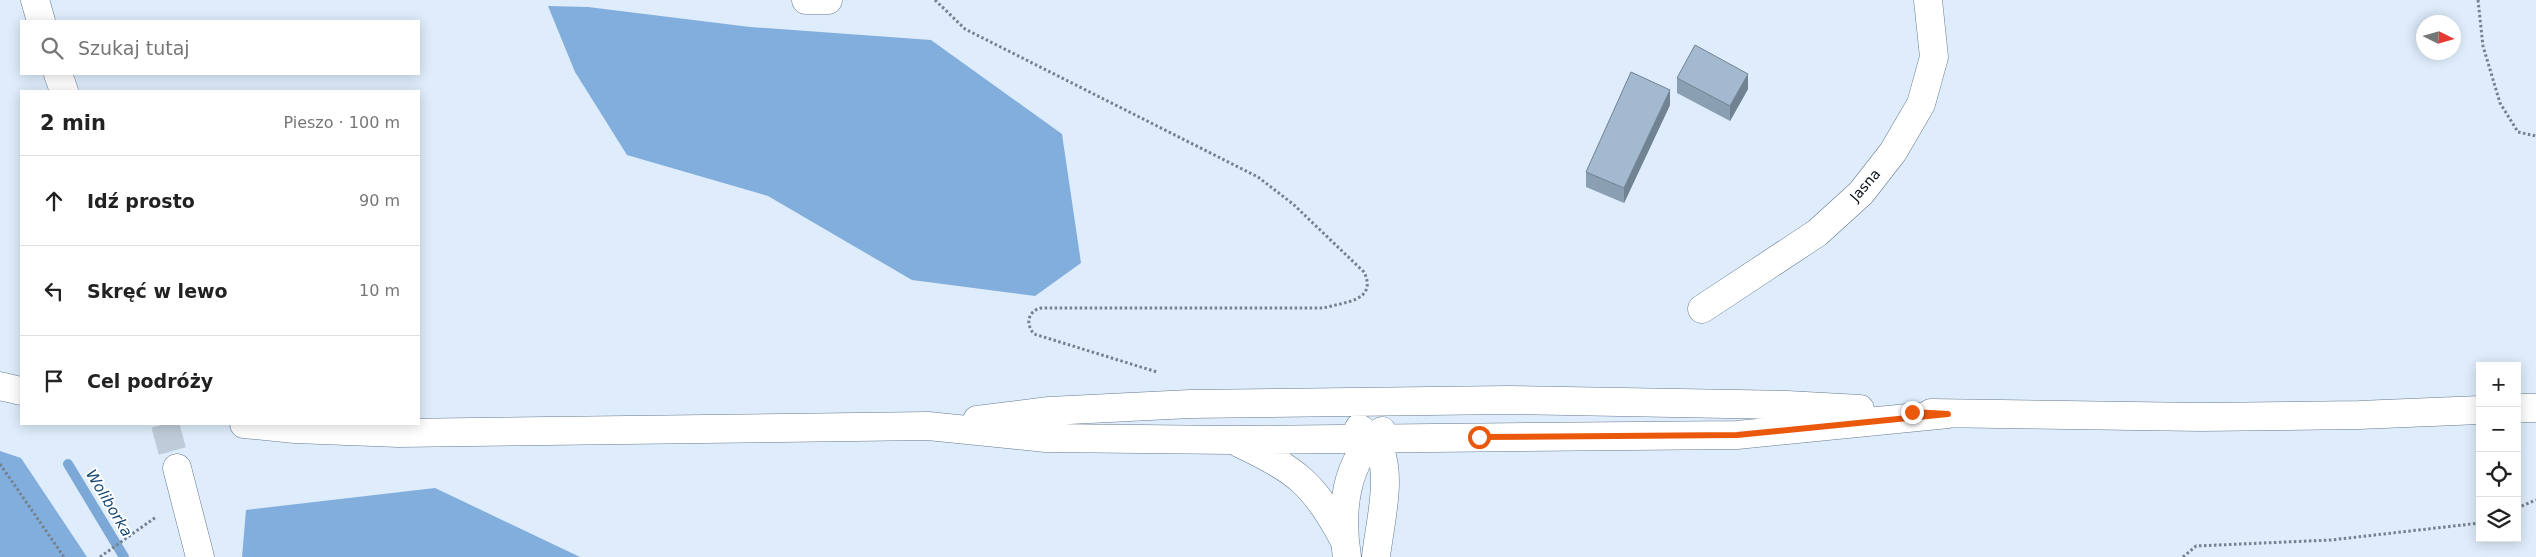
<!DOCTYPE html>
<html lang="pl">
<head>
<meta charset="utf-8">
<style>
  body { margin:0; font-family:"DejaVu Sans",sans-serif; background:#f2f2f2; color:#222 }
  .controls { position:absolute; right:15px; bottom:15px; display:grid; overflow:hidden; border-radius:0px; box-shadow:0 2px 12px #0003 }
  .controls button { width:45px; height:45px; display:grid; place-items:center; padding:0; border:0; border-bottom:1px solid #e0e0e0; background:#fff; color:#222; font:25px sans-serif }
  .compass { position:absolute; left:2416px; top:15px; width:45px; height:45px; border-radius:50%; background:#fff; box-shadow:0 2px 12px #0003; rotate:95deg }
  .stop { position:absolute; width:15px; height:15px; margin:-11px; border:4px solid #ea580c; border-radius:50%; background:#fff }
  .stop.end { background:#ea580c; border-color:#fff; box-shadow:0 1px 5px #0008 }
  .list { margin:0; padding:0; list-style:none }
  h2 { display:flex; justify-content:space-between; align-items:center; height:65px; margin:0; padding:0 20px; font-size:21px }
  h2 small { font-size:16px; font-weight:400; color:#767676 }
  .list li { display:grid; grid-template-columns:32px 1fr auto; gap:15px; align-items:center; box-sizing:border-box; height:90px; padding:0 20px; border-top:1px solid #e0e0e0 }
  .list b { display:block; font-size:19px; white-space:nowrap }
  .list em { font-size:16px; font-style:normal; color:#767676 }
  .icon { flex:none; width:28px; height:28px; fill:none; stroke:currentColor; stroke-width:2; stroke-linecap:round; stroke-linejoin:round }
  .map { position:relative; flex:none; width:2536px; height:557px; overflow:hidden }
  .search { position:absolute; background:#fff; box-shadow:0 2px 12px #0003; left:20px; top:20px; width:400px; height:55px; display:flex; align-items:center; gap:12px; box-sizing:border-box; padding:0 18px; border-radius:0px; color:#767676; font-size:19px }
  .panel { position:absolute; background:#fff; box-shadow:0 2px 12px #0003; left:20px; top:90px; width:400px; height:335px; border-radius:0px }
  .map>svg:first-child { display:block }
</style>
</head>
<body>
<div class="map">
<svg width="2536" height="557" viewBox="0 0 2536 557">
  <rect width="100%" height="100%" fill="#deecfb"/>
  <path fill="#81aedd" d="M548,6L588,7L750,27L931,40L1062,134L1081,263L1035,296L912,280L768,196L627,155L575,72Z
    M0,451L21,458L87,557H0Z
    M435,488L580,557H242L246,510Z"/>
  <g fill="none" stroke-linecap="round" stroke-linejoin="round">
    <path stroke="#7ba8d7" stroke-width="10" d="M68,464L124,557"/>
    <path stroke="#becbd9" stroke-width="28" stroke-dasharray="28 14" stroke-linecap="butt" d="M165,424L177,468"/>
    <defs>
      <path id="minor" d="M35,0L41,21
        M806,0H828
        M58,74L64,91
        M1702,309L1817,233L1861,193L1893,152L1921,104L1934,57L1928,0
        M177,468L200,557"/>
      <path id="secondary" d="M0,386L21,391
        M2517,408H2536
        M1931,413L2201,417L2359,415L2480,410
        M977,420L1049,411L1190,404L1508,400L1787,405L1860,409
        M244,424L295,429L399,433L928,426L1046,438L1233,440L1737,435L1948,414
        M1359,428C1368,435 1376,441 1380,451C1392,478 1379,528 1376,557
        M1239,443C1295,469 1315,484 1344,540
        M1347,557C1340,513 1344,460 1382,431"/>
    </defs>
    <use href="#minor" stroke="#657a90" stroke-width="29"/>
    <use href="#secondary" stroke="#657a90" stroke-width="29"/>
    <path stroke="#75818d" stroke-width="3" stroke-dasharray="2.5 2.5" stroke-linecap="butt" d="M935,0L965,29L1258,177L1293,204L1364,272C1378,301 1344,302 1324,308H1041C1028,311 1025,324 1034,334L1157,372
      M2478,0L2483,46L2500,103L2518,132L2536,136
      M0,464L64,557
      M2517,508L2536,500
      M100,557L156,517
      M2183,557L2196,546L2331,540L2480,523"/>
    <use href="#minor" stroke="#fff" stroke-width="28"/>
    <use href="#secondary" stroke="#fff" stroke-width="28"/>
  </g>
  <path fill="#8b9fb3" d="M1677,78L1748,89L1730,121L1677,93Z
    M1670,105L1624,203L1586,187V172Z"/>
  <path fill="#718292" d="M1748,74V89L1730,121V106Z
    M1670,90V105L1624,203V188Z"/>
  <path fill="#a2b9d0" stroke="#718292" d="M1695,45L1748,74L1730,106L1677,78Z
    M1631,72L1670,90L1624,188L1586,172Z"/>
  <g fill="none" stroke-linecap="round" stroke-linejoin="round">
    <path stroke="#ea580c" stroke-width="6" d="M1479,437L1737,435L1948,414L1912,412"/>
  </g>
  <g text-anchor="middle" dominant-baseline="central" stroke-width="4" stroke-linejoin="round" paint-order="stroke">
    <g font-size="14" fill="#09111a" stroke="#fff">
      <text transform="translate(1865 185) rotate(-49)">Jasna</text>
    </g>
    <g font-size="15" font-style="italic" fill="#164874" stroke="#fff">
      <text transform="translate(109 503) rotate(59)">Woliborka</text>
    </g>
  </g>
</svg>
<div class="controls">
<button>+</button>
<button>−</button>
<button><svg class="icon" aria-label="locate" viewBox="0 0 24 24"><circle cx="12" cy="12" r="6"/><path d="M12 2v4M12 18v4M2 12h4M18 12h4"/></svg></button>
<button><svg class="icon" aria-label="layers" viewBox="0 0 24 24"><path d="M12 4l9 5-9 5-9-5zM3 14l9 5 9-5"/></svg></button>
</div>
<svg class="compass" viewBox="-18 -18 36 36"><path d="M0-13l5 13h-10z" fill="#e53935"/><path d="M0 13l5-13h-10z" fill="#767676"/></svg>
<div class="stop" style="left:1479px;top:437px"></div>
<div class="stop end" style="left:1912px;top:412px"></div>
<div class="search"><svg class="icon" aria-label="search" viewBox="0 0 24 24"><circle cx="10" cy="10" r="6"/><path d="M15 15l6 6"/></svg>Szukaj tutaj</div>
<section class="panel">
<h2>2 min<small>Pieszo · 100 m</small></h2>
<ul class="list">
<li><svg class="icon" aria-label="ahead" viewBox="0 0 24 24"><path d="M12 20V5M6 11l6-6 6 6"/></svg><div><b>Idź prosto</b></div><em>90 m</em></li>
<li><svg class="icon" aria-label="left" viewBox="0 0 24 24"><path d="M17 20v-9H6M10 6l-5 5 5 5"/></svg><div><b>Skręć w lewo</b></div><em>10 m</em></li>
<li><svg class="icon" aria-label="arrive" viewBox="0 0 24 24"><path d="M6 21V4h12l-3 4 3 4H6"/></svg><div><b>Cel podróży</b></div></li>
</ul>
</section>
</div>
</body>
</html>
